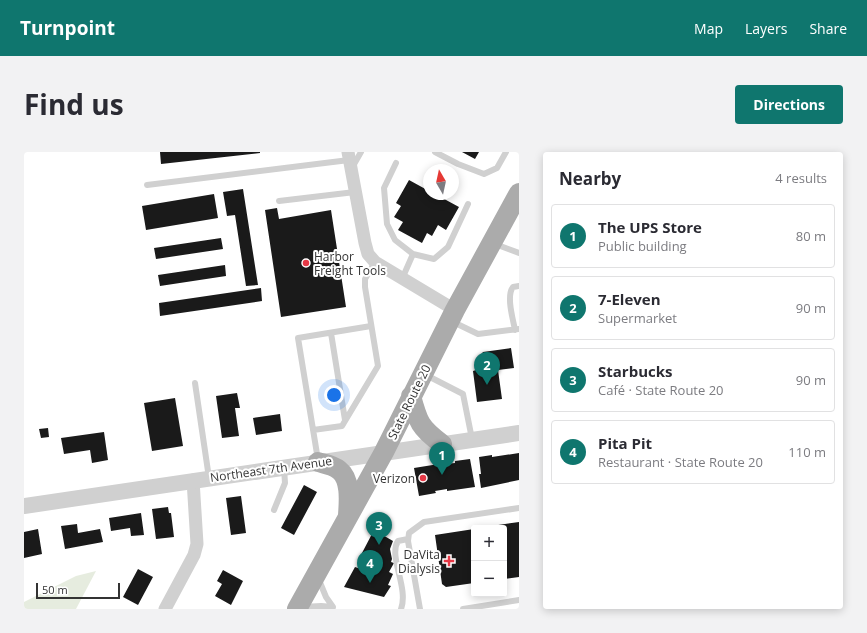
<!DOCTYPE html>
<html lang="en">
<head>
<meta charset="utf-8">
<style>
  body { margin:0; font-family:"Open Sans",sans-serif; background:#f2f2f3; color:#2b2b33 }
  .controls { position:absolute; right:12px; bottom:12px; display:grid; overflow:hidden; border-radius:4px; box-shadow:0 2px 10px #0003 }
  .controls button { width:36px; height:36px; display:grid; place-items:center; padding:0; border:0; border-bottom:1px solid #e1e1e2; background:#fff; color:#2b2b33; font:20px sans-serif }
  .compass { position:absolute; left:399px; top:12px; width:36px; height:36px; border-radius:50%; background:#fff; box-shadow:0 2px 10px #0003; rotate:351deg }
  .scale { position:absolute; left:12px; bottom:10px; width:84px; box-sizing:border-box; padding-left:4px; border:2px solid #333; border-top:0; font-size:11px; line-height:14px; white-space:nowrap; color:#333; -webkit-text-stroke:3px #fff; paint-order:stroke }
  .you { position:absolute; left:310px; top:243px; width:14px; height:14px; margin:-10px; border:3px solid #fff; border-radius:50%; background:#1a73e8; box-shadow:0 0 0 6px #1a73e833 }
  .badge { display:grid; place-items:center; width:26px; height:26px; border-radius:50%; background:#0f766e; color:#fff; font-size:13px; font-weight:700 }
  .pin { position:absolute; translate:-50% -33px; filter:drop-shadow(0 1px 2px #0008) }
  .pin::after { content:''; position:absolute; top:21px; width:14px; height:12px; background:inherit; clip-path:polygon(0 0,100% 0,50% 100%) }
  .list { margin:0; padding:0; list-style:none }
  h2 { display:flex; justify-content:space-between; align-items:center; height:52px; margin:0; padding:0 16px; font-size:17px }
  h2 small { font-size:13px; font-weight:400; color:#7c7c81 }
  .list li { display:grid; grid-template-columns:26px 1fr auto; gap:12px; align-items:center; box-sizing:border-box; height:64px; margin:0 8px 8px; padding:0 8px; border:1px solid #e1e1e2; border-radius:4px }
  .list b { display:block; font-size:15px; white-space:nowrap }
  .list p { margin:0; font-size:13px; white-space:nowrap; color:#7c7c81 }
  .list em { font-size:13px; font-style:normal; color:#7c7c81 }
  .map { position:relative; flex:none; width:495px; height:457px; overflow:hidden; border-radius:4px }
  header { display:flex; align-items:center; gap:24px; box-sizing:border-box; height:56px; padding:0 20px; background:#0f766e; color:#fff }
  header strong { font-size:19px }
  nav { display:flex; gap:22px; margin-inline-start:auto; font-size:14px }
  .intro { display:flex; align-items:center; justify-content:space-between; box-sizing:border-box; height:96px; padding:0 24px }
  h1 { margin:0; font-size:28px }
  .button { padding:10px 18px; border-radius:4px; background:#0f766e; color:#fff; font-size:14px; font-weight:700 }
  main { display:flex; gap:24px; padding:0 24px }
  aside { flex:1; background:#fff; border-radius:4px; box-shadow:0 2px 10px #0003 }
  .map>svg:first-child { display:block }
</style>
</head>
<body>
<header>
<strong>Turnpoint</strong>
<nav><a>Map</a><a>Layers</a><a>Share</a></nav>
</header>
<div class="intro"><h1>Find us</h1><a class="button">Directions</a></div>
<main>
<div class="map">
<svg width="495" height="457" viewBox="0 0 495 457">
  <rect width="100%" height="100%" fill="#fff"/>
  <path fill="#e6ecdf" d="M72,419L52,457H0V450L52,424Z"/>
  <path fill="#1a1a1a" d="M136,0H236V1L137,12Z
    M438,0H455L451,7Z
    M385,28L405,39V42H411L435,55L422,78L414,73L408,84L403,81L398,91L374,78L379,70L370,65L377,54L372,51Z
    M219,37L234,133L222,134L211,63L203,64L199,40Z
    M190,42L194,66L122,78L118,54Z
    M253,56L255,67L307,58L322,155L257,165L241,58Z
    M197,86L199,97L132,107L130,96Z
    M201,113L202,124L136,134L134,123Z
    M237,136L238,149L136,164L135,151Z
    M487,196L490,216L474,218L478,247L453,250L449,219L452,218L451,211L459,200Z
    M213,241L216,256H211L215,284L198,286L192,244Z
    M151,246L159,294L128,299L120,251Z
    M256,262L258,279L232,283L229,266Z
    M24,276L25,285L17,286L15,277Z
    M80,280L84,308L68,311L66,298L40,302L37,286Z
    M495,301V328L457,336L455,322H457L455,305L468,303V305Z
    M446,307L451,335L423,339V337L411,339L412,341L395,344L390,316L421,311V312L431,311V309Z
    M280,333L293,340L270,383L257,376Z
    M217,344L222,381L207,383L202,346Z
    M144,355L145,361H147L150,385L132,387L128,357Z
    M117,361L120,383L107,384L106,376L87,379L85,366Z
    M495,370V425L480,427V376L461,375Z
    M53,372L54,381L76,377L79,390L41,397L37,374Z
    M14,377L18,402L0,406V380Z
    M450,377V431L422,435L418,432L411,383Z
    M350,378L369,389L366,397L368,407L367,410L370,411L365,420L369,422L364,433L367,434L360,445L320,435L331,415L334,416L341,402L338,401Z
    M114,417L129,425L114,453L99,445Z
    M199,418L219,429L207,453L191,444L198,432L193,429Z"/>
  <g fill="none" stroke-linecap="round" stroke-linejoin="round">
    <path stroke="#d0d0d0" stroke-width="6" d="M411,0L434,12L460,22L473,16L482,0
      M372,11L360,36L363,72L371,88L389,102L410,107L424,95L444,52
      M329,14L337,0
      M123,33L325,8
      M255,49L331,40
      M471,92L495,101
      M378,127L389,102
      M427,169L454,182L495,177
      M491,178C489,167 482,144 489,135L495,134
      M307,181L321,268
      M402,223L439,242L448,287
      M171,231L185,326
      M289,278L318,274L354,214L341,135V127L351,110
      M294,308L274,186L347,174
      M250,358L261,331L260,316
      M279,455L297,454L309,455L302,445L295,428
      M377,457C385,436 364,404 374,389L384,387
      M396,457L384,389L385,381L400,370L495,356
      M439,457L495,448"/>
    <path stroke="#d0d0d0" stroke-width="13" d="M324,0L341,91L344,102L351,110L431,158
      M141,457L170,403L173,392L169,328"/>
    <path stroke="#d0d0d0" stroke-width="16" d="M0,354L495,281"/>
    <path stroke="#ababab" stroke-width="20" d="M387,244C394,270 396,276 418,292
      M294,310C301,312 309,313 315,318C327,327 325,349 324,363
      M273,457L360,300L431,158L495,41"/>
  </g>
  <g fill="#e63946" stroke="#fff" stroke-width="1.5">
    <circle cx="282" cy="111" r="4"/>
    <circle cx="399" cy="326" r="4"/>
    <path d="M423 403h4v4h4v4h-4v4h-4v-4h-4v-4h4z"/>
  </g>
  <g text-anchor="middle" dominant-baseline="central" stroke-width="4" stroke-linejoin="round" paint-order="stroke">
    <g font-size="12" fill="#333" stroke="#fff" text-anchor="end">
      <text x="290" y="104" text-anchor="start">Harbor<tspan x="290" dy="14">Freight Tools</tspan></text>
      <text x="391" y="326">Verizon</text>
      <text x="416" y="402">DaVita<tspan x="416" dy="14">Dialysis</tspan></text>
    </g>
    <g font-size="12" fill="#333" stroke="#fff">
      <text transform="translate(385 250) rotate(-64)">State Route 20</text>
      <text transform="translate(247 317) rotate(-8)">Northeast 7th Avenue</text>
    </g>
  </g>
</svg>
<div class="controls">
<button>+</button>
<button>−</button>
</div>
<svg class="compass" viewBox="-18 -18 36 36"><path d="M0-13l5 13h-10z" fill="#e53935"/><path d="M0 13l5-13h-10z" fill="#7c7c81"/></svg>
<div class="scale">50 m</div>
<div class="you"></div>
<div class="pin badge" style="left:418px;top:323px">1</div>
<div class="pin badge" style="left:463px;top:233px">2</div>
<div class="pin badge" style="left:355px;top:393px">3</div>
<div class="pin badge" style="left:346px;top:431px">4</div>
</div>
<aside>
<h2>Nearby<small>4 results</small></h2>
<ul class="list">
<li><span class="badge">1</span><div><b>The UPS Store</b><p>Public building</p></div><em>80 m</em></li>
<li><span class="badge">2</span><div><b>7-Eleven</b><p>Supermarket</p></div><em>90 m</em></li>
<li><span class="badge">3</span><div><b>Starbucks</b><p>Café · State Route 20</p></div><em>90 m</em></li>
<li><span class="badge">4</span><div><b>Pita Pit</b><p>Restaurant · State Route 20</p></div><em>110 m</em></li>
</ul>
</aside>
</main>
</body>
</html>
